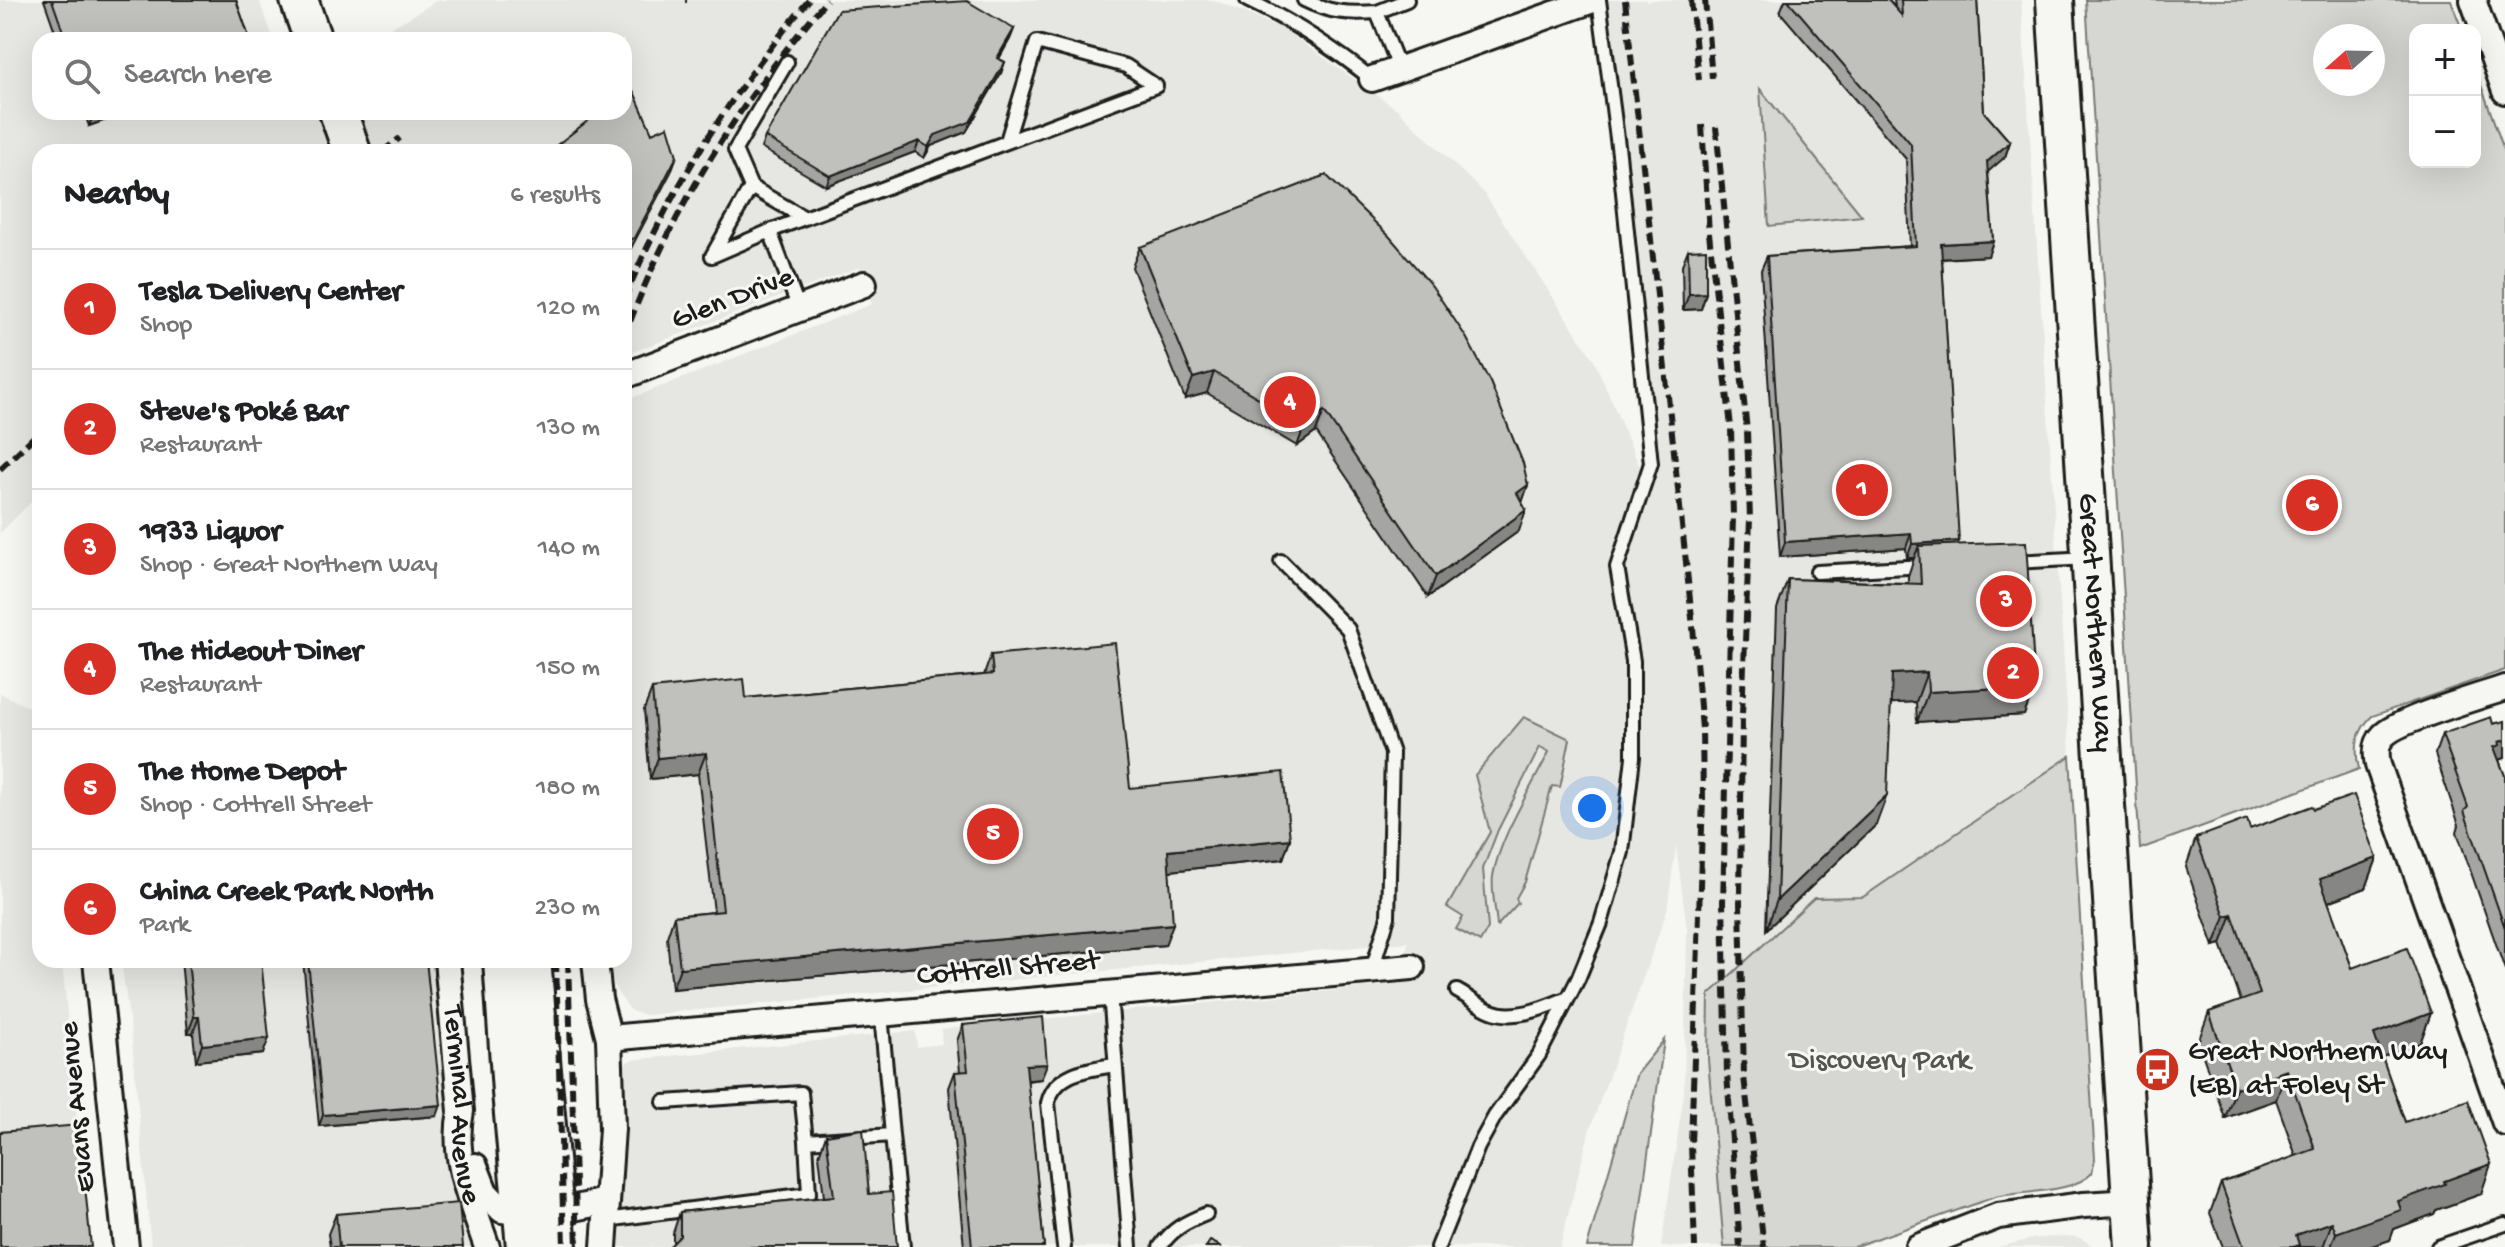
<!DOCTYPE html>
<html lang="en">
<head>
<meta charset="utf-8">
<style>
  body { margin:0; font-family:"Gochi Hand",sans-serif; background:#f2f2f2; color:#202124 }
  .controls { position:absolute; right:24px; top:24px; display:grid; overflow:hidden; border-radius:16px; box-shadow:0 8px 32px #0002 }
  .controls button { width:72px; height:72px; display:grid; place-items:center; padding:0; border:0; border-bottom:2px solid #e0e0e0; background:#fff; color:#202124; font:40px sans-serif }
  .compass { position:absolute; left:2313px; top:24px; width:72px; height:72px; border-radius:50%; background:#fff; box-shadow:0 8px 32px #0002; rotate:250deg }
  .you { position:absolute; left:1592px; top:808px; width:28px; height:28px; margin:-20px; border:6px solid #fff; border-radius:50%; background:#1a73e8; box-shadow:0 0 0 12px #1a73e833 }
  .badge { display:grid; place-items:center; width:52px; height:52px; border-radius:50%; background:#d93025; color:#fff; font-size:26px; font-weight:700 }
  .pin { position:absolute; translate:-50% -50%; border:4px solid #fff; box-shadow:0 2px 8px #0006 }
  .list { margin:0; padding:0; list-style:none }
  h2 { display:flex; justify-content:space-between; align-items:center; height:104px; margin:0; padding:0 32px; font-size:34px }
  h2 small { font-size:26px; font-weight:400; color:#757577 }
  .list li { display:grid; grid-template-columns:52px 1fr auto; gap:24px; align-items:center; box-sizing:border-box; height:120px; padding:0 32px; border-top:2px solid #e0e0e0 }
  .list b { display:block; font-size:30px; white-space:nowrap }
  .list p { margin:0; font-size:26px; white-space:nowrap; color:#757577 }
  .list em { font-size:26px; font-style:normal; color:#757577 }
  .icon { flex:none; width:44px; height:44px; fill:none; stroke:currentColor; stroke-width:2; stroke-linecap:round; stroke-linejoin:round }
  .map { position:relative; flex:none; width:2505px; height:1247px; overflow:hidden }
  .search { position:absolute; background:#fff; box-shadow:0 8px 32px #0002; left:32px; top:32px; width:600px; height:88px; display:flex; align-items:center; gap:20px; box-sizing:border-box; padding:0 28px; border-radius:24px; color:#757577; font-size:30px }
  .panel { position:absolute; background:#fff; box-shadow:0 8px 32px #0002; left:32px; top:144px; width:600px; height:824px; border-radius:24px }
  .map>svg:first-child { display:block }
</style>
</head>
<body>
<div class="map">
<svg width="2505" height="1247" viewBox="0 0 2505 1247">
  <rect width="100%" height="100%" fill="#f6f6f2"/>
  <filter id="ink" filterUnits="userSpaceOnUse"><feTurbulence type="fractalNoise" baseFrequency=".0125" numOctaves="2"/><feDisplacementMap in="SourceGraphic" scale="16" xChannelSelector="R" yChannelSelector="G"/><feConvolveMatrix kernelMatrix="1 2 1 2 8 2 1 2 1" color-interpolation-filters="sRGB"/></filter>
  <g filter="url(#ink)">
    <path fill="#e6e6e2" d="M0,0H259L274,40H40V112H624V40H366L409,18L437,0H1214L1283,29L1398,110L1484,193L1594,360L1642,472L1607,114L1592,0H1646L1647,2L1653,0H2021L2070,756L1863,897L1814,898L1709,995L1708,1059L1724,1247H1661L1684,1093L1687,929L1676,846L1667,910L1589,1132L1560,1247H613L621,1066L631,1060L915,1031L917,1047L942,1044L941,1029L1400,984L1408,942L645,1015L631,1011L617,992L606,960H624V401L872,304L860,267L624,355V152H40V493L0,533Z
      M0,693L38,712L40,737V960H62L89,1247H0Z
      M121,960H432L450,1146L478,1247H151L132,1040Z
      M2068,1236L2081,1238L2094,1247H1998L2032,1239Z"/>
    <path fill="#d6d6d2" stroke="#797977" stroke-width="2" fill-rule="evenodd" d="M2086,0H2451L2462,30H2415V162H2475V68L2505,153V670L2372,716C2356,732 2354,748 2359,769L2140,849ZM2325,36H2373V84H2325Z
      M1760,89L1862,216L1769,226Z
      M1524,717L1570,739L1561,783L1560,787L1552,786L1525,882L1516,898L1518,903L1497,926C1496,910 1491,892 1493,876C1500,836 1531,789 1549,752L1540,747L1498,830L1483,869L1488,928L1480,942L1456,929L1463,917L1447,907L1490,832L1475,775Z
      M2070,756L2095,1159L2092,1173C2074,1193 2023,1191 1995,1197L1853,1247H1724L1708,1059L1709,995L1814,898L1863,897Z
      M1664,1040L1635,1247H1587L1637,1073Z"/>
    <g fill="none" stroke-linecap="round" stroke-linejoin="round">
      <defs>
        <path id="lane" d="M1247,0C1292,21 1333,48 1372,79
          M1304,0C1330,13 1348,14 1377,12L1400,70
          M1377,12L1407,0
          M787,62L735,150L751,187L803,217
          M751,187L712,256L770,231
          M799,309L770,231L1156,86L1126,66L1037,42L1007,141
          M1281,561L1348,629L1392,753L1388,917L1372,970
          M2012,562L2089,558
          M1817,572L1925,566
          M1457,991C1468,997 1479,1006 1491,1011C1515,1021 1546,1007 1568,998
          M1110,993L1130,1247
          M664,1102L801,1093L806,1141
          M892,1135L903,1247
          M606,1220L809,1194L806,1141L892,1135L881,1014
          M1064,1247L1048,1103C1055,1072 1089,1069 1115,1065
          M1160,1247C1172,1229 1186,1222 1206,1214
          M1438,1247L1478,1147L1495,1116L1539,1055L1578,979L1601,923L1622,852L1633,757V661L1617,567L1651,463L1619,154L1599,0
          M2438,1247L2505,1224"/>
        <g id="street">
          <path d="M2473,0L2505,91"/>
          <path d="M1372,79L1593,0"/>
          <path d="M624,376L864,284"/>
          <path d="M2505,688C2481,696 2397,720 2383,736C2375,744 2376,755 2378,765L2505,1123"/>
          <path d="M96,960L126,1247"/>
          <path id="s1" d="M447,960L461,1111C451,1158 472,1203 487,1247"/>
          <path d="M595,960L599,999L609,1038L610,1067L612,1129L604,1247"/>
          <path d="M609,1038L1412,967"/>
          <path d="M475,1166L485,1192L502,1210C539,1215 572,1211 607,1200"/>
          <path d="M1918,1247L1998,1216L2084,1205L2131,1202"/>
        </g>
        <g id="secondary">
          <path d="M299,0L313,40"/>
          <path id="s2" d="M2055,0L2134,1247"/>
          <path d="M338,112L352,152"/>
          <path d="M502,960L511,1092L525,1247"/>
          <path d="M532,960L558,1247"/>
        </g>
      </defs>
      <use href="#lane" stroke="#1c1c1c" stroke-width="18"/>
      <use href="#street" stroke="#1c1c1c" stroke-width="30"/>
      <use href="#secondary" stroke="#1c1c1c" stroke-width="42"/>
      <use href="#lane" stroke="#f6f6f2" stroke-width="12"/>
      <use href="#street" stroke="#f6f6f2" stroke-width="24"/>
      <use href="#secondary" stroke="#f6f6f2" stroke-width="36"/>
      <path stroke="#1c1c1c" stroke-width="6" stroke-dasharray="12 6" stroke-linecap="butt" d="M685,0H687
        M1625,0L1693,627L1702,729L1703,799L1691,1145L1695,1247
        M1691,0L1699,80
        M1705,0L1712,78
        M1702,125L1709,233L1731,427L1733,517L1723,902L1727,1074L1740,1247
        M1716,127L1747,431L1750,519L1742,715L1740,903L1744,1077L1764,1247
        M382,152L400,138
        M624,300C669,190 732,91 809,0
        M624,338C669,213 740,100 827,0
        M0,469L40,431
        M556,960L564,1247
        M568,960L577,1247"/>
    </g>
    <path fill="#a5a5a3" stroke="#1c1c1c" stroke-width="2" d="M44,0H236L250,40H58Z
      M1785,0H1888L1895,7L1894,0H1977L1984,112L2010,142L2005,157L1988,171L1993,241L1988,256L1942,259L1958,545L2035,686L2024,715L1917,722L1916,702L1891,703L1876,825L1766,930L1777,609L1788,579L1908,583V576L1914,558H1907L1906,548L1780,557L1761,270L1767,256L1910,246L1906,159L1780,12Z
      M1014,29L1010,39L999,59L1005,62L1001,73L966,132L931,146L924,158L915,152L826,186L761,148L765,137Z
      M84,112H128L89,126Z
      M1140,247L1528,485L1522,502L1519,531L1428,597L1316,432L1297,446L1207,393L1185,399L1132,267Z
      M1688,250L1706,293L1701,309L1683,310L1682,265Z
      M991,655L1130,788L1290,839L1283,859L1169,871L1165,945L672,989L667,937L674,916L714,912L698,774L650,779L644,710L652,689L746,698L984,675Z
      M2505,721V758L2499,760L2505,776V970L2457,832L2459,825L2435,754L2442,734L2493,724Z
      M2314,809L2377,858L2366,888L2328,902L2352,968L2431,1013L2420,1043L2382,1057L2405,1122L2481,1194L2436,1210L2434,1214L2394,1229L2390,1240L2369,1247H2223L2210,1213L2221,1183L2296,1156L2276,1100L2225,1118L2198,1042L2209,1012L2241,1001L2221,944L2214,946L2186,867L2196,838L2250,829Z
      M181,960H261L263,1054L196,1061L193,1033H188Z
      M303,960H426L437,1116L319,1126Z
      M963,1025L1041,1079L1027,1081L1044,1247H964L949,1088L955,1072H960L957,1041Z
      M826,1135L869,1194L673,1243V1233L680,1212L824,1197L819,1155Z
      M336,1214L463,1247H330L328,1234Z"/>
    <path fill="#868684" stroke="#1c1c1c" stroke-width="2" d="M1014,29L1010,39L993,68L997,58Z
      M1005,62L1001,73L966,132L931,146L924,158L928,147L935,135Z
      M101,112H128L89,126L93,115Z
      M919,141L915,152L826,186L830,176Z
      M2010,142L2005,157L1982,177L1987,162Z
      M677,156L671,172L628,254L624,255V242Z
      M1993,241L1988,256L1936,259L1941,244Z
      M1706,293L1701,309L1683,310L1689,294Z
      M1214,372L1207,393L1185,399L1193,378Z
      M1324,411L1316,432L1297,446L1305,425Z
      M1528,485L1521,506L1517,493Z
      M1526,510L1519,531L1428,597L1436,576Z
      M1911,533L1906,548L1780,557L1785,542Z
      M1959,541L1954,556L1919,546L1914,558H1907L1912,544Z
      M1927,672L1916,702L1881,704L1892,674Z
      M2035,686L2024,715L1917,722L1928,692Z
      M2505,740V758L2494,761V747L2499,742Z
      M706,753L698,774L650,779L658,758Z
      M1887,795L1876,825L1766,930L1777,900Z
      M1290,839L1283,859L1160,872L1168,851Z
      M2377,858L2366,888L2309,909L2320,879Z
      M2232,914L2221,944L2214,946L2225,916Z
      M1173,924L1165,945L672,989L680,968Z
      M2431,1013L2420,1043L2363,1064L2374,1034Z
      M194,1017H199L193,1033H188Z
      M269,1038L263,1054L196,1061L202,1045Z
      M1047,1064L1041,1079L1020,1081L1026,1065Z
      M2287,1070L2276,1100L2225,1118L2236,1088Z
      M441,1105L437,1116L319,1126L323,1115Z
      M2491,1164L2481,1194L2436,1210L2434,1214L2394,1229L2390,1240L2369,1247H2331L2336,1233L2398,1201L2444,1181Z
      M2332,1222L2323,1247H2291L2296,1235Z"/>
    <path fill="#c0c0bd" stroke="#1c1c1c" stroke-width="2" d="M52,0H236L250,40H66Z
      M1788,0H1888L1902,16L1901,0H1977L1984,112L2010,142L1987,162L1993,241L1941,244L1959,541L1912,544L1911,533L1785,542L1767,256L1916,246L1911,144Z
      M967,1L1014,29L997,58L1005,62L970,122L935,135L928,147L919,141L830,176L765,137L838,10Z
      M634,92L652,133L668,126L677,156L634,238L624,242V152H548L599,112H624V97Z
      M1326,175L1389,236L1432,286L1466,337L1490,382L1523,463L1528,485L1517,493L1526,510L1436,576L1324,411L1305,425L1214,372L1193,378L1140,247Z
      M1706,249V293L1689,294L1688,250Z
      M2026,542L2035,686L1928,692L1927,672L1892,674L1887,795L1777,900L1788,579L1921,584L1919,546Z
      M1115,643L1130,788L1283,772L1290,839L1168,851L1173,924L680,968L674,916L723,911L706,753L658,758L652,689L744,679L746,698L993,674L991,655Z
      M2491,717L2493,724L2505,721V740L2499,742L2500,745L2494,747L2505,776V928L2464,811L2468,807L2442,734Z
      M2354,795L2377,858L2320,879L2352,968L2407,948L2431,1013L2374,1034L2405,1122L2468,1100L2491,1164L2444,1181L2445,1184L2398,1201L2401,1210L2336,1233L2332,1222L2296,1235L2299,1245L2293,1247H2244L2221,1183L2315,1149L2287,1070L2236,1088L2209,1012L2260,994L2232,914L2225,916L2196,838L2247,819L2250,829L2312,806L2314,809Z
      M188,960H261L269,1038L202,1045L199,1017H194Z
      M308,960H426L441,1105L323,1115Z
      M1043,1017L1047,1064L1026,1065L1044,1247H972L955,1072L968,1071L963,1025Z
      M79,1125L91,1247H0V1132Z
      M863,1129L869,1194L892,1192L897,1247H669L680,1236V1212L834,1196L826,1135Z
      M459,1203L463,1247H339L336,1214Z
      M1210,1241L1222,1247H1206Z"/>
  </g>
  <defs>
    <symbol id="bus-disc" viewBox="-11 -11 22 22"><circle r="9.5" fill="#c8321e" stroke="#f6f6f2"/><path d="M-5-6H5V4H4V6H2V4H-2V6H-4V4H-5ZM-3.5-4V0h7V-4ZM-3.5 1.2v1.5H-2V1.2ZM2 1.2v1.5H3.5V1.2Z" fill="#fff"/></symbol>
  </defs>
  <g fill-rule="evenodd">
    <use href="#bus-disc" x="2132" y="1044" width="51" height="51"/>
  </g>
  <g text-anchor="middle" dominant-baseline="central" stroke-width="6" stroke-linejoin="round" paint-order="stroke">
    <g font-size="30" fill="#1c1c1c" stroke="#f6f6f2">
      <text transform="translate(733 300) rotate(-21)">Glen Drive</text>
      <text stroke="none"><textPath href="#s2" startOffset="624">Great Northern Way</textPath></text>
      <text transform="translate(1008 970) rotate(-5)">Cottrell Street</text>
      <text stroke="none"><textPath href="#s1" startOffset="146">Terminal Avenue</textPath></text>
      <text transform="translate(79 1107) rotate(-96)">Evans Avenue</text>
    </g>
    <g font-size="30" fill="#1c1c1c" stroke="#f6f6f2" text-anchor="start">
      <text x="2188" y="1053">Great Northern Way<tspan x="2188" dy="34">(EB) at Foley St</tspan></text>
    </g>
    <g font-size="30" fill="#545453" stroke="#f6f6f2">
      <text x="1880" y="1062">Discovery Park</text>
    </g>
  </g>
</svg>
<div class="controls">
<button>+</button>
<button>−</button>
</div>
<svg class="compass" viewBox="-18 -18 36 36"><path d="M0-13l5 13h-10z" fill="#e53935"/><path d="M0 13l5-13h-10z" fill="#757577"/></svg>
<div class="you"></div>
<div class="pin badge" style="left:1862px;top:490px">1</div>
<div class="pin badge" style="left:2013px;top:673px">2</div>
<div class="pin badge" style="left:2006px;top:601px">3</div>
<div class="pin badge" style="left:1290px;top:402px">4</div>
<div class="pin badge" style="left:993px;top:834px">5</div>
<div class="pin badge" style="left:2312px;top:505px">6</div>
<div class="search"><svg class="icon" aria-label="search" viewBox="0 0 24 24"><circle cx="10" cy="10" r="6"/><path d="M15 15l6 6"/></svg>Search here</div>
<section class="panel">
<h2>Nearby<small>6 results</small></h2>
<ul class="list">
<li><span class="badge">1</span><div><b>Tesla Delivery Center</b><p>Shop</p></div><em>120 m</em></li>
<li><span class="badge">2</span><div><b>Steve's Poké Bar</b><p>Restaurant</p></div><em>130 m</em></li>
<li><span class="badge">3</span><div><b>1933 Liquor</b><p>Shop · Great Northern Way</p></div><em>140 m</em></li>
<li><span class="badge">4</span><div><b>The Hideout Diner</b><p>Restaurant</p></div><em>150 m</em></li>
<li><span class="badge">5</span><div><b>The Home Depot</b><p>Shop · Cottrell Street</p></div><em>180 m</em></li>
<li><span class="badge">6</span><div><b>China Creek Park North</b><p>Park</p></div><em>230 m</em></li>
</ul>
</section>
</div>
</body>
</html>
